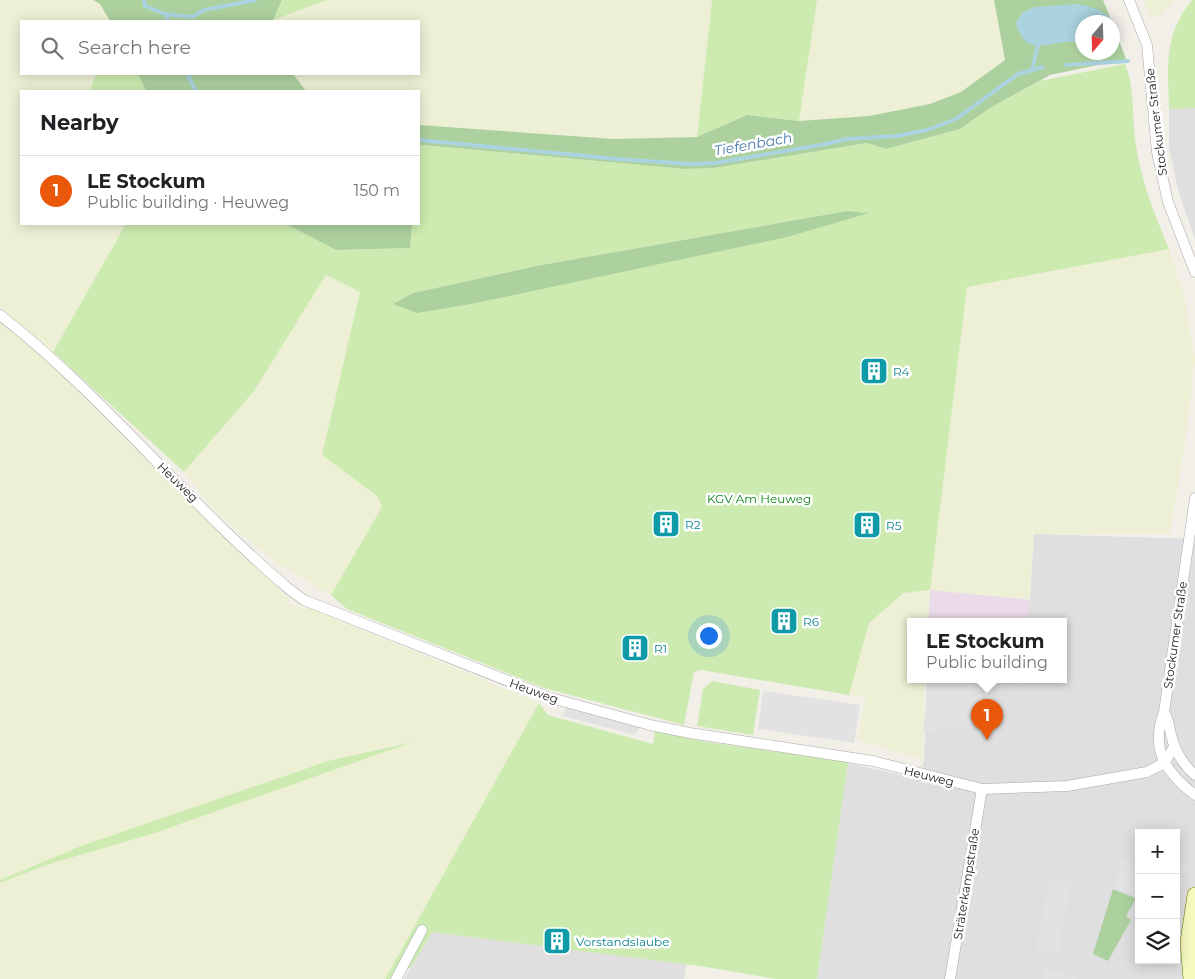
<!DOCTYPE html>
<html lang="en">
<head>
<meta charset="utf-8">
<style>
  body { margin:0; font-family:Montserrat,sans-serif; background:#f6f6f6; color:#202124 }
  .controls { position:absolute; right:15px; bottom:15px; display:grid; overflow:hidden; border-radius:0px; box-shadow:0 2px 12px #0003 }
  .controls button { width:45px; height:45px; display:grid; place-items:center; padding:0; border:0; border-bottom:1px solid #e0e0e0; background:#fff; color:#202124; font:25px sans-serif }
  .compass { position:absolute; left:1075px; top:15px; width:45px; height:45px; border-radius:50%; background:#fff; box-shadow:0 2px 12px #0003; rotate:199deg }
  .you { position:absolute; left:708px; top:635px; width:18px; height:18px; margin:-12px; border:4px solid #fff; border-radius:50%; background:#1a73e8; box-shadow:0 0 0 8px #1a73e833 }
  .badge { display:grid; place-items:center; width:32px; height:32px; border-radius:50%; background:#ea580c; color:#fff; font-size:16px; font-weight:700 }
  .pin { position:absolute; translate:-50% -41px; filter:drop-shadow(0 1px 2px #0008) }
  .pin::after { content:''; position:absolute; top:26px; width:18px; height:15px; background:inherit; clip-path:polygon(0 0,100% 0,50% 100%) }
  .popup { position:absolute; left:907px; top:618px; width:160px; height:65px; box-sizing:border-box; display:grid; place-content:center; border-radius:0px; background:#fff; filter:drop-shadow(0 1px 4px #0005); font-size:16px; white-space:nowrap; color:#757577 }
  .popup b { font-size:19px; color:#202124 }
  .popup::after { content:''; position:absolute; left:50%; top:100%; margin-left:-10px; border:10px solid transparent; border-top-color:#fff }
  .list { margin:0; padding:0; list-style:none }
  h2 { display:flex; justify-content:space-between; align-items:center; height:65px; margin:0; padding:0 20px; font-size:21px }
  h2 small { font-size:16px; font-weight:400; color:#757577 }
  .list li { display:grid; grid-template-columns:32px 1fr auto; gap:15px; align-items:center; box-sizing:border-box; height:70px; padding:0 20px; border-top:1px solid #e0e0e0 }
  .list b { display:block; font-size:19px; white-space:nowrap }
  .list p { margin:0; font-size:16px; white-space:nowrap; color:#757577 }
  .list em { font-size:16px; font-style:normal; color:#757577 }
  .icon { flex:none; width:28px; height:28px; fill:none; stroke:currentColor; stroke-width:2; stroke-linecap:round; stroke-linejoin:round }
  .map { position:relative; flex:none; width:1195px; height:979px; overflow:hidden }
  .search { position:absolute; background:#fff; box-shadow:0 2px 12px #0003; left:20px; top:20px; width:400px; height:55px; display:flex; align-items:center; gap:12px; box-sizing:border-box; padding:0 18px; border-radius:0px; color:#757577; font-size:19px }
  .panel { position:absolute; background:#fff; box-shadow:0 2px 12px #0003; left:20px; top:90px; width:400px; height:135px; border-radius:0px }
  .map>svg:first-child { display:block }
</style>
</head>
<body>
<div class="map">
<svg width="1195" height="979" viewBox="0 0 1195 979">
  <rect width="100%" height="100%" fill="#f2efe9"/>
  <path fill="#e0dfdf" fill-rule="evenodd" d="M1195,108V239L1179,193L1169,148V109Z
    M1034,534L1195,539V979H817L847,763L919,779L924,761L927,679H1063V621H929L930,590L1030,600ZM1139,833H1176V960H1139Z
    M432,932L686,964L684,979H404Z"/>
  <path fill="#ebdbe8" d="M930,590L1030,600L1028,621H929Z
    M984,679H1023V684Z"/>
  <path fill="#eef0d5" d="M0,0H93L100,4L110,21H21V74H96L90,91H21V224H126L53,352L0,308Z
    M327,0H712L697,137L614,139L430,126L419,125V91H306L293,74H419V21H269Z
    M817,0H994L1005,60L961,92L930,104L869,116L799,121Z
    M1144,0H1175L1159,16L1151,18Z
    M1169,249L1184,295L1195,359L1185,444L1170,534H1034L1029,599L930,590L967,287Z
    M326,275L360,292L322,455L377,496L382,507L331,595L275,562L217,513L184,472L254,391Z
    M0,320L84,395L289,598L288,604L313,609L539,703L385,979H0V883L49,864L152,834L406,743L328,761L81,846L0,880Z
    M930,590L928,621H911V679H925L923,760L857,740L866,697L849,695L868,623L904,594Z"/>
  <path fill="#cdebb0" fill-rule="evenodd" d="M282,0H327L273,20Z
    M712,0H817L799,121L747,115L697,137Z
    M1192,0H1195V108L1169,109C1168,66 1163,36 1192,0Z
    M1125,64C1135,88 1132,114 1135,139C1140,178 1154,213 1169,249L967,287L930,590L904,593L869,623L849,695L701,670L694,672L684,725L544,688L347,609L331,595L382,507L377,496L322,455L360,292L326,275L254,391L184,472L53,352L126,224H286L336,250L410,248L412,224H419V147L422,145L685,169L714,168L867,143L886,149L960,129L990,108L1040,81ZM847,211L867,213L394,304L413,293L536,266Z
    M96,74H138L146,91H90Z
    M712,681L760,690L753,735L697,726L703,689Z
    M539,703L548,715L653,744L655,731L707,742L848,762L817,979H775L700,966L432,932L410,969L399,963L390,979H385Z
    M413,742L152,834L49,864L0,883V880L81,846L328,761Z"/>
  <path fill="#add19e" d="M93,0H282L273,20L269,21H110L100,4Z
    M994,0H1103L1112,22H1082V52H1112L1113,25L1126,59L1050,75L990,108L960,129L886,149L867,143L714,168L685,169L422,145L419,147V125L614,139L697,137L747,115L799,121L869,116L930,104L961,92L1005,60Z
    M138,74H293L306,91H146Z
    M847,211L869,213L787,237L471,304L417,313L393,304L413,293L536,266Z
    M286,224H412L410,248L336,250Z
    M1113,889L1136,898L1126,916L1131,920L1108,961L1093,954Z"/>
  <path fill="#e2e2e2" d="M929,679H958L995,684L989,722L1002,725L1000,732L942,726L928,733L923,731Z
    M763,691L860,705L854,743L758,729Z
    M567,707L640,726L635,735L562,716Z
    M1124,859L1139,864V899L1113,889Z
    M1176,861L1190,867L1186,876L1176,872Z
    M1050,877L1071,882L1058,954L1036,950Z
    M1176,879L1184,882L1176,913Z
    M1045,967L1049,969L1077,979H1044Z"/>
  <path fill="#aad3df" d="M1077,4C1089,6 1107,10 1112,22H1082V43C1053,36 1027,63 1016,23L1022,13L1034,7Z"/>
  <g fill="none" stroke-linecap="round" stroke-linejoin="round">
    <path stroke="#aad3df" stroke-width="4" d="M144,0L145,6L165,14L169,21
      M165,14L192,17L204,10L255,0
      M1066,65L1128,61
      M1032,70L1038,45
      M190,74L189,78L196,91
      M419,140L617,159L691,164L716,163L826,144L846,139L897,136L927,130L956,119L1018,74L1043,67"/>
    <defs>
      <path id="minor" d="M1129,0L1147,45L1157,152L1168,202L1195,272
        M0,315C105,397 188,504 289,589L304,600L347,617L551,698L650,725L690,733L873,761L982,789L1067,786L1147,772L1164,763L1174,747
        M1195,498L1164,712C1150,749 1165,772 1195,795
        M1164,712C1169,720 1169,726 1171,735C1175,751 1182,764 1195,775
        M396,979L422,930
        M950,979L982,789"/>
      <path id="secondary" d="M1191,979L1188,942L1195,895"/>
    </defs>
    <use href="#minor" stroke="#a9a9a9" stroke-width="11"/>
    <use href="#secondary" stroke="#707d05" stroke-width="16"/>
    <use href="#minor" stroke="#fff" stroke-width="10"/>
    <use href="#secondary" stroke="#f7fabf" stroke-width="15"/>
  </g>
  <defs>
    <symbol id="building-square" viewBox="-11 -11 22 22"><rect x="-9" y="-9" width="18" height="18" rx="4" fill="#0f9aa8" stroke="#fff"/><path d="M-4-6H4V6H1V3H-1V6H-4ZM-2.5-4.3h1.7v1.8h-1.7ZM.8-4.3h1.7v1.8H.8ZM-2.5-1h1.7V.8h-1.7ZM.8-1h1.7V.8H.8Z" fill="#fff"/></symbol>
  </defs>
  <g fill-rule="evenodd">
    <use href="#building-square" x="858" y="355" width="32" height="32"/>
    <use href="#building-square" x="650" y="508" width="32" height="32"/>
    <use href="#building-square" x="851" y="509" width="32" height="32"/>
    <use href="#building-square" x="768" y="605" width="32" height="32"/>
    <use href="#building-square" x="619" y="632" width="32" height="32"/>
    <use href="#building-square" x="541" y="925" width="32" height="32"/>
  </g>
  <g text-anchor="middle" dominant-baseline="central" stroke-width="5" stroke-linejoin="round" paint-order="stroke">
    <g font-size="12" fill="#222" stroke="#fff">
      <text transform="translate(1156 122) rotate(-97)">Stockumer Straße</text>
      <text transform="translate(178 482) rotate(44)">Heuweg</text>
      <text transform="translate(1175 635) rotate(-82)">Stockumer Straße</text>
      <text transform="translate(534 691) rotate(20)">Heuweg</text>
      <text transform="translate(929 776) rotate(14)">Heuweg</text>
      <text transform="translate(966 884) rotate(-81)">Sträterkampstraße</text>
    </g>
    <g font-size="12" fill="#0d838f" stroke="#fff" text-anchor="start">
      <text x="893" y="371">R4</text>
      <text x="685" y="524">R2</text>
      <text x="886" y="525">R5</text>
      <text x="803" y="621">R6</text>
      <text x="654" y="648">R1</text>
      <text x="576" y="941">Vorstandslaube</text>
    </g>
    <g font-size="12" fill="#0c8416" stroke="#fff">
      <text x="759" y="498">KGV Am Heuweg</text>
    </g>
    <g font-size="14" font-style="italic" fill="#4a7aab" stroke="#fff">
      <text transform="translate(753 144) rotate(-10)">Tiefenbach</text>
    </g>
  </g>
</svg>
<div class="controls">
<button>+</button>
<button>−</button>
<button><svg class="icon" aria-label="layers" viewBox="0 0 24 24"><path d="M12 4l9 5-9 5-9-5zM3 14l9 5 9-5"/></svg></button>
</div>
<svg class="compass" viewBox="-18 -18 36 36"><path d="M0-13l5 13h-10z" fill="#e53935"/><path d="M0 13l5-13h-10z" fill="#757577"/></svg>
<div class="you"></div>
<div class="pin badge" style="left:987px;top:740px">1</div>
<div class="popup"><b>LE Stockum</b>Public building</div>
<div class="search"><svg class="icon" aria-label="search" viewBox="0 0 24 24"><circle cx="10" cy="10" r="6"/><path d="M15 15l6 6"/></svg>Search here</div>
<section class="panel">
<h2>Nearby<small></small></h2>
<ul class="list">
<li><span class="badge">1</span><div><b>LE Stockum</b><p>Public building · Heuweg</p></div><em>150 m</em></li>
</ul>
</section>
</div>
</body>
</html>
